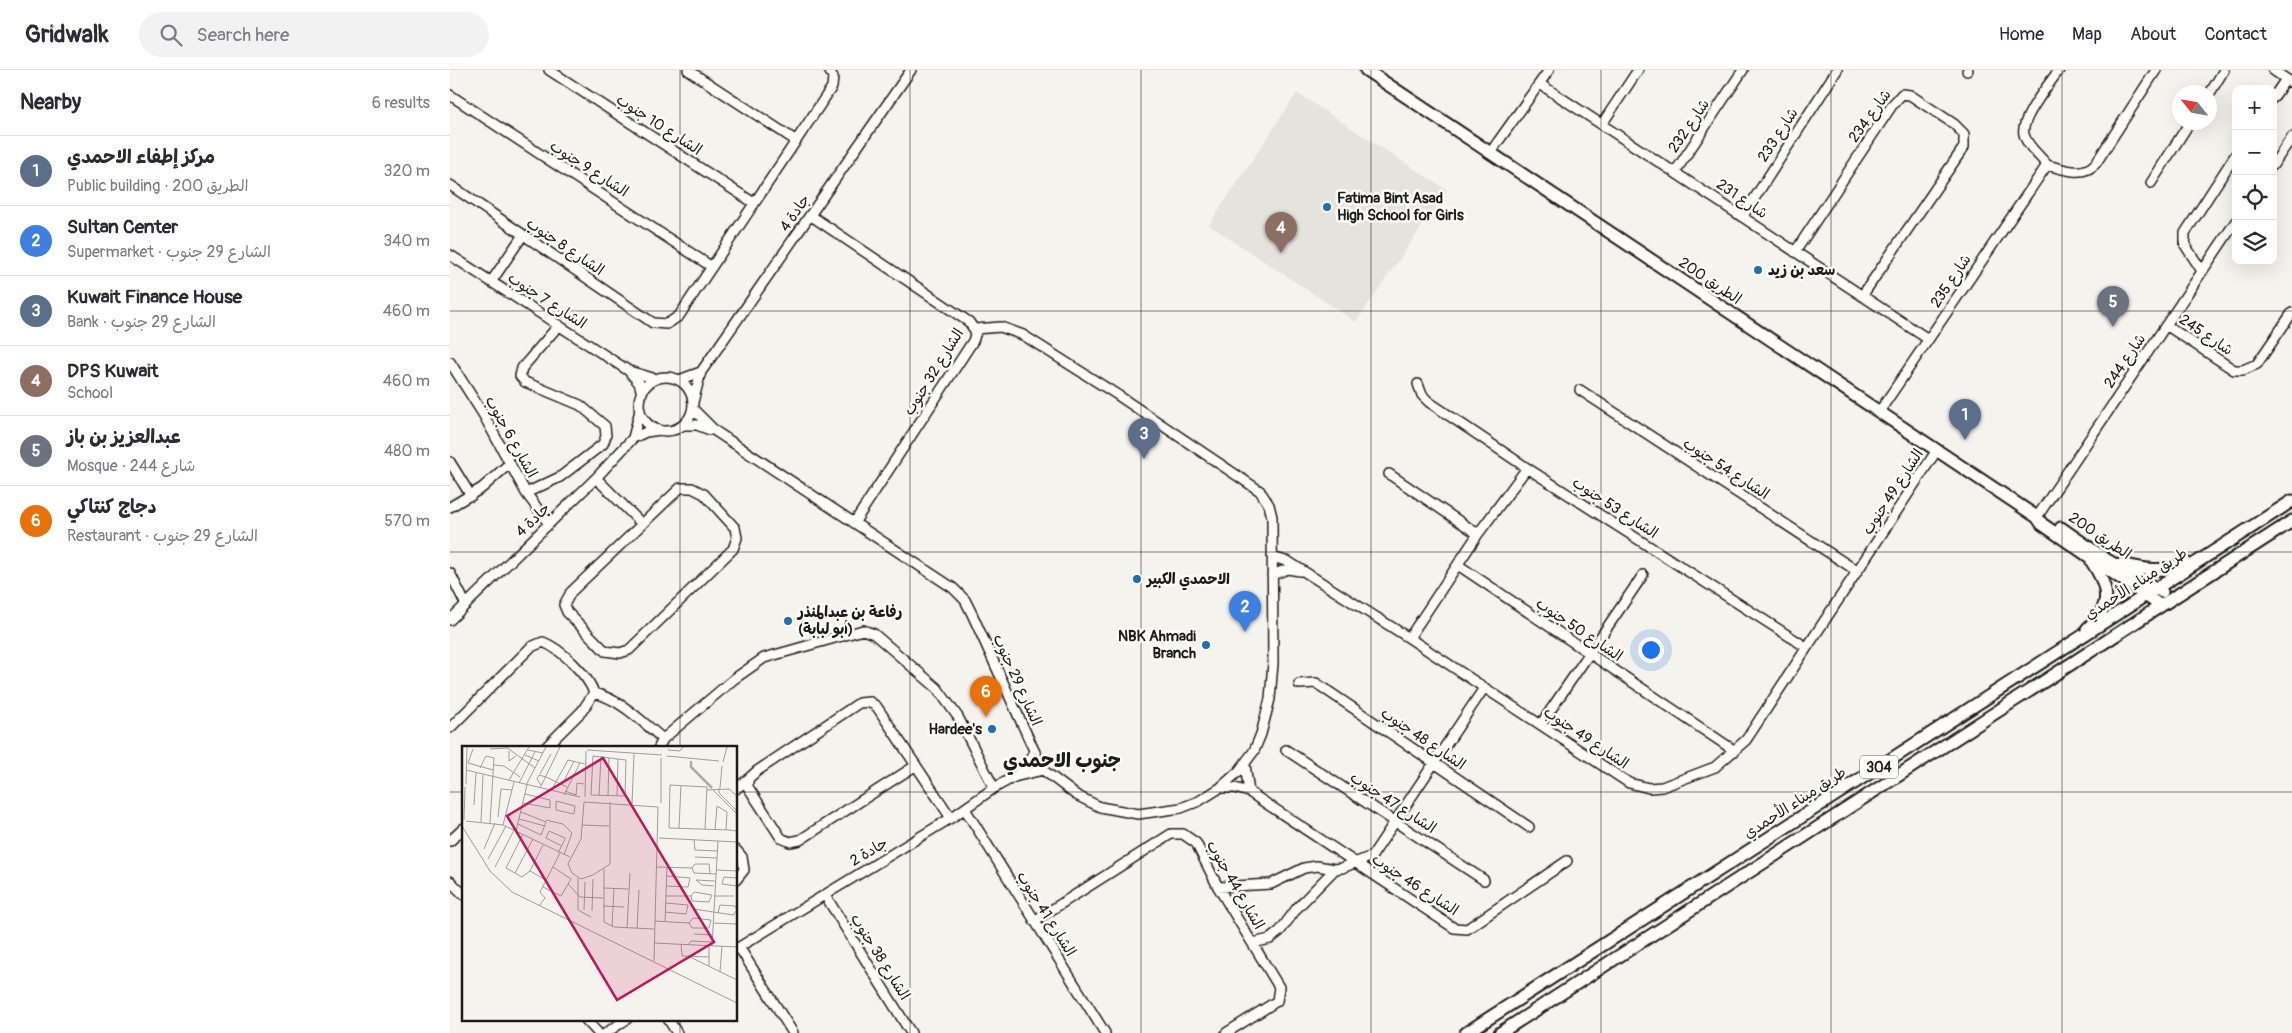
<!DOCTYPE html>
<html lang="en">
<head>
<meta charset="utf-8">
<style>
  body { margin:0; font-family:Pangolin,"Playpen Sans Arabic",sans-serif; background:#f2f2f3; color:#2b2b33 }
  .controls { position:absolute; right:15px; top:15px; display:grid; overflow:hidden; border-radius:10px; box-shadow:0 5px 20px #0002 }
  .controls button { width:45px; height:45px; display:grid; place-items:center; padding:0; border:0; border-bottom:1px solid #e1e1e2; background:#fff; color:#2b2b33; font:25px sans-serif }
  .compass { position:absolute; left:1722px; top:15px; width:45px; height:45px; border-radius:50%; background:#fff; box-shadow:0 5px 20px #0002; rotate:301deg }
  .you { position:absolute; left:1200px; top:579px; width:18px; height:18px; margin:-12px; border:4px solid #fff; border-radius:50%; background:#1a73e8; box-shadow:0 0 0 8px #1a73e833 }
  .badge { display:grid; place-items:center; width:32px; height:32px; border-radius:50%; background:#2563eb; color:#fff; font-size:16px; font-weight:700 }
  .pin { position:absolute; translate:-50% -41px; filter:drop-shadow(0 1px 2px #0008) }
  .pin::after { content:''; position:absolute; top:26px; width:18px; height:15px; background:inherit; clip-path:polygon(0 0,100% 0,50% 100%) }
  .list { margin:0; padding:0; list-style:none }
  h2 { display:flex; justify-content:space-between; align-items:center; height:65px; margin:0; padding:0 20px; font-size:21px }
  h2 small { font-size:16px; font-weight:400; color:#7c7c81 }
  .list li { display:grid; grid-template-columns:32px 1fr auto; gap:15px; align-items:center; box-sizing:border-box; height:70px; padding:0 20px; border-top:1px solid #e1e1e2 }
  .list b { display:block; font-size:19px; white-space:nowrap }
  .list p { margin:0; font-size:16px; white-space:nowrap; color:#7c7c81 }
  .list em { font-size:16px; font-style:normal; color:#7c7c81 }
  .icon { flex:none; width:28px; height:28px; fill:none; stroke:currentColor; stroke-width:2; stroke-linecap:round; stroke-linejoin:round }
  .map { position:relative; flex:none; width:1842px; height:963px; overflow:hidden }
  header { display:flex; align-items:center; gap:30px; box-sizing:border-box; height:70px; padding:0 25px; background:#fff; border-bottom:1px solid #e1e1e2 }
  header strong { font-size:24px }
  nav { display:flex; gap:28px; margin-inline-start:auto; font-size:18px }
  .search { width:350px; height:45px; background:#f2f2f3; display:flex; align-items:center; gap:12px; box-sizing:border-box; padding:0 18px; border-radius:28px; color:#7c7c81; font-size:19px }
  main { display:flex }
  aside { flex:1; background:#fff }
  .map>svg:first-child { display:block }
</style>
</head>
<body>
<header>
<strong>Gridwalk</strong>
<div class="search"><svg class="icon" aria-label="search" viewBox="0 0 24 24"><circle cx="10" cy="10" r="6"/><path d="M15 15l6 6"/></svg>Search here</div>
<nav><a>Home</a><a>Map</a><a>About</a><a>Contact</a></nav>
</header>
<main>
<aside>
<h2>Nearby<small>6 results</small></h2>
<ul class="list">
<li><span class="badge" style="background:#5c6f8a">1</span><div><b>مركز إطفاء الاحمدي</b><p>Public building · الطريق 200</p></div><em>320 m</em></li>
<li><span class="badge" style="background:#3f7fe0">2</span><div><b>Sultan Center</b><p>Supermarket · الشارع 29 جنوب</p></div><em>340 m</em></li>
<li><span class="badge" style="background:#5c6f8a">3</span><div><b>Kuwait Finance House</b><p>Bank · الشارع 29 جنوب</p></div><em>460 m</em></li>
<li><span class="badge" style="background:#8d6e63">4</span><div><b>DPS Kuwait</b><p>School</p></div><em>460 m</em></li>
<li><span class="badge" style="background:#6b7280">5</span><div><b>عبدالعزيز بن باز</b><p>Mosque · شارع 244</p></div><em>480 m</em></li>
<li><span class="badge" style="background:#e8710a">6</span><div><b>دجاج كنتاكي</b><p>Restaurant · الشارع 29 جنوب</p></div><em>570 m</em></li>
</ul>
</aside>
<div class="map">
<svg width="1842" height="963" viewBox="0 0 1842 963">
  <rect width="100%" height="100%" fill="#f4f3ee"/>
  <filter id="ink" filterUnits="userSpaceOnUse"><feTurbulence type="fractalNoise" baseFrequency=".02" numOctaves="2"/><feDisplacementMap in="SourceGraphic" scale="10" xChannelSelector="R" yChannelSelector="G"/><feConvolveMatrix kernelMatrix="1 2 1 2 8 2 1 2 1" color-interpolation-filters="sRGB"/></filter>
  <g filter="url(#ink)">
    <path fill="#e4e3de" d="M847,23L997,120L906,252L759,155Z"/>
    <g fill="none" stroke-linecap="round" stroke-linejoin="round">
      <defs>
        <path id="minor" d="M99,0L304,133
          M238,0L345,70
          M1609,0C1600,13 1570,49 1574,64C1576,75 1590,86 1597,95C1613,99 1633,108 1646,93L1706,0
          M1823,0L1842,13
          M1517,1L1518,0
          M1090,14L1478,269
          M1760,23L1774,0
          M0,25L262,197
          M1823,28L1836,9
          M1152,54L1188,0
          M1040,83L1099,0
          M1823,95L1842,67
          M1225,102L1293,0
          M1701,113L1740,52
          M0,115L203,253L217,254L229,246L382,17L383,7L379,0
          M360,145L519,252L526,262L523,271L404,453
          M1293,146L1387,0
          M1345,182L1443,34L1452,24L1460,25L1504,54L1514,64V77L1412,226
          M0,185L179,301L206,309
          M1752,201L1735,175V163L1786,84
          M41,212L73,165
          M1716,255L1784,300H1793L1807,294L1842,243
          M0,292L33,344L76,423L99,454
          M179,301L189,313L192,323
          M189 334a27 27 0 1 1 54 0a27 27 0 1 1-54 0Z
          M229,310L251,302
          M968,314L972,325L979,332L1077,398L1356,577
          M1130,320L1407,501
          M243,332L251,302L461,0
          M243,339L265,361L503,518L515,530L522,544L593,700L626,725L650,737L688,744L731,738L749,731L770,718L789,701L804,681L811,664L820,629L823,593L822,447L819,435L810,421L666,324L573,265L551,257L525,259
          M1429,342L1597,95
          M233,355H247L260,360
          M183,368L190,340
          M0,392L21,426
          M939,404L1028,464
          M146,408L192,454
          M230,418H242L254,424L285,458L287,468L283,479L179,580L170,583L155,581L117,542L114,535L121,522Z
          M76,423L110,407L153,374L156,366L155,356L130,335L75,312L70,306L72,298L109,255
          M0,437L32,418L60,393
          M1587,447L1786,151
          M822,487L839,492L959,568L1179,713L1199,718L1212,717L1265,697L1296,670L1487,380
          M1008,495L1285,681
          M0,503L16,535
          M822,505L838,499L850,501
          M0,550L146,408L183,368L196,362L210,360
          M959,568L1028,464L1077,398
          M849,614L866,613L1079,757
          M144,623C172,630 191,651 213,669
          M1091,654L1193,505
          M0,658L81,577L93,572C111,579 138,605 144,623L132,641L96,677
          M209,677L213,669L284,609L314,588L413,560L424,564L487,618L508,647L544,718
          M836,680L1034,810
          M795,695L799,722
          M465,696L350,770L340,772L331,768L298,717V709L307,701L409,633L420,632L427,637L501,748
          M565,707L585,682
          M770,718H785L799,722L1004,858L1017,859L1117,791
          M286,719L298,709
          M515,739L655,963
          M0,771L14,758
          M286,780L292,787L294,800L286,810
          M0,811L14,825
          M768,817L821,814L854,798L867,796L885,799L892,798L922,786L1034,618
          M375,825L461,963
          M584,851L721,764H733L746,773L768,817L829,917L827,931L776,963
          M803,873L820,869L830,861L847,838L885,799
          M289,877L343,963
          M286,879L501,748L544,718L564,707L593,700
          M135,949L148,963
          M218,949L227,963
          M156,963L177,949"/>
        <path id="major" d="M916,0L1587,447L1592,454L1711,536
          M1611,458L1657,490L1712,522
          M1672,494C1695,500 1714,503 1736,493
          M1637,559C1663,536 1659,518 1642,492
          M1016,963L1842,431
          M1050,963L1842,451"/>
      </defs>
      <use href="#minor" stroke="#1c1c1c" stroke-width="12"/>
      <use href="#major" stroke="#1c1c1c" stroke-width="15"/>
      <use href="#minor" stroke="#fdfcf7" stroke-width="9"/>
      <use href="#major" stroke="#fdfcf7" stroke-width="11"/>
    </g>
  </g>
  <path fill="none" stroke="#1c1c1c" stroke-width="1" stroke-opacity="0.55" d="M230,0V677M460,0V963M691,0V963M921,0V963M1151,0V963M1381,0V963M1612,0V963M0,241H1842M0,482H1842M0,722H14M286,722H1842M230,949V963"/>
  <g fill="#1f6fb2" stroke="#fdfcf7" stroke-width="2">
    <circle cx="877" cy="137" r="5"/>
    <circle cx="1308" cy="200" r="5"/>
    <circle cx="687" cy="509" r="5"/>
    <circle cx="338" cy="551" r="5"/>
    <circle cx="756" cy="575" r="5"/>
    <circle cx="542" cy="659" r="5"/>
  </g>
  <g text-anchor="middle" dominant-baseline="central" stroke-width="5" stroke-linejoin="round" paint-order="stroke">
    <rect fill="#fdfcf7" stroke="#605f5e" stroke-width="1" x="1410" y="685.5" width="38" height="23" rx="4"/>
    <g font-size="14" font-weight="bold" fill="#1c1c1c">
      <text x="1429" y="697">304</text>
    </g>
    <g font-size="15" fill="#1c1c1c" stroke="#fdfcf7">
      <text transform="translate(1420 46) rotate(-54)">شارع 234</text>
      <text transform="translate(209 55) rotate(33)">الشارع 10 جنوب</text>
      <text transform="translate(1239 56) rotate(-56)">شارع 232</text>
      <text transform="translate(1328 65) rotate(-57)">شارع 233</text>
      <text transform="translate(139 99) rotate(33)">الشارع 9 جنوب</text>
      <text transform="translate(1292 129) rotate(34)">شارع 231</text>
      <text transform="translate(345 143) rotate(-55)">جادة 4</text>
      <text transform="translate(115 177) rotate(34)">الشارع 8 جنوب</text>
      <text transform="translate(1260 211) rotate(34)">الطريق 200</text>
      <text transform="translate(1501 211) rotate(-56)">شارع 235</text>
      <text transform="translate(97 231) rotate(33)">الشارع 7 جنوب</text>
      <text transform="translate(1756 265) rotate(34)">شارع 245</text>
      <text transform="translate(1675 291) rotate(-56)">شارع 244</text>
      <text transform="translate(484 302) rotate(-58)">الشارع 32 جنوب</text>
      <text transform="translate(61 367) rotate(61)">الشارع 6 جنوب</text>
      <text transform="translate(1276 399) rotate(33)">الشارع 54 جنوب</text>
      <text transform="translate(1443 422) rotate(-57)">الشارع 49 جنوب</text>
      <text transform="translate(1165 438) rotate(33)">الشارع 53 جنوب</text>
      <text transform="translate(83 450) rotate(-44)">جادة 4</text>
      <text transform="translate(1650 466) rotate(34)">الطريق 200</text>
      <text transform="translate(1686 514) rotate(-33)">طريق ميناء الأحمدي</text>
      <text transform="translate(1129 560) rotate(34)">الشارع 50 جنوب</text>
      <text transform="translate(567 610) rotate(66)">الشارع 29 جنوب</text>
      <text transform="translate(1136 668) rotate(34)">الشارع 49 جنوب</text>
      <text transform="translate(973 669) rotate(34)">الشارع 48 جنوب</text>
      <text transform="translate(943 733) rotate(33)">الشارع 47 جنوب</text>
      <text transform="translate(1345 733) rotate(-33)">طريق ميناء الأحمدي</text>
      <text transform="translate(419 782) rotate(-31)">جادة 2</text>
      <text transform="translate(785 815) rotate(60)">الشارع 44 جنوب</text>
      <text transform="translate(965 815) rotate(33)">الشارع 46 جنوب</text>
      <text transform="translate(596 844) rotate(58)">الشارع 41 جنوب</text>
      <text transform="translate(430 887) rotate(58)">الشارع 38 جنوب</text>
    </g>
    <g font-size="15" font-weight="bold" fill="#1c1c1c" stroke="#fdfcf7" text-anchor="start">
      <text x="887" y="128">Fatima Bint Asad<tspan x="887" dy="17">High School for Girls</tspan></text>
      <text x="1318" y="200">سعد بن زيد</text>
      <text x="697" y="509">الاحمدي الكبير</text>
      <text x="348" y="542">رفاعة بن عبدالمنذر<tspan x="348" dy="17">(أبو لبابة)</tspan></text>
      <text x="746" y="566" text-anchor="end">NBK Ahmadi<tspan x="746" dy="17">Branch</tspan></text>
      <text x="532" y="659" text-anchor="end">Hardee's</text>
    </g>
    <g font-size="20" font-weight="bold" fill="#1c1c1c" stroke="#fdfcf7">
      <text x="612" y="690">جنوب الاحمدي</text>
    </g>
  </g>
  <g transform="translate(12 676)">
    <rect width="275" height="275" fill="#f4f3ee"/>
    <path fill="none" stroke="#abaaa6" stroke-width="2.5" d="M229,15V21L250,42"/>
    <path fill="none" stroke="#9e9d9a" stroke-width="1" d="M44,1L73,22M11,3L6,17L31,24M28,3L45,2M66,4L81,7M125,4L200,9M206,4L218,5L221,1M47,5V15L54,10M63,9L77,15M131,10L164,14L163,50L129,49ZM205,10L257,15M199,12V57M261,16L265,1M32,19L42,20L58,31M18,22L24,10L32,12L28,77M4,24L118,51M78,28L89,8M84,31L105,41M47,34L67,1M57,37L73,6M4,38L5,1M64,39L84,1M79,39L75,33L77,29L84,31M100,39L112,15M78,42L98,1M257,42V47L275,65M258,42L260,20M245,44L267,43L275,50M251,44L275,68M89,45L106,14L123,18M103,45L114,49L115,37L122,38M102,49L118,17M137,50L139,10M146,50L147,12M155,50L156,13M123,51L124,5M94,55L113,60L112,68L94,64ZM122,56L119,93L106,118L110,127L119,133L131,129L148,118V56M122,56L196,61M61,57L88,62V54L63,48M170,58L172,8M12,59L14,27M36,71L39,43L50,44M57,73L83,80M2,74L3,41M84,74L101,78L110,87L102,109M4,75L41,79L108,111M19,76L21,29M56,78L79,89L84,76L59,66M41,79L52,36M120,79L147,80M0,80L28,125L50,146L275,257M217,82L219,39M243,83L245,41L208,39L207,81L208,82L267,84L275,85M253,84L255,60L265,66M264,84L265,66M54,85L65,39M61,88L44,122L60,131L68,125M197,92L275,96M232,94L233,104L256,105M81,99L68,125L84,134M22,103L33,77M96,107L103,93V92L87,85L84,92L100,100M233,111L255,112M26,113L44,80M33,121L52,84M195,121L230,122L233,118H247L248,128M230,122L232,127L254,128M142,123V176L152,181L192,183M255,124L275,125M53,127L71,93M116,132V164L129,171M275,132L262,131L260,138L275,140M234,134L240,139L252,140M234,134L253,135M106,138L118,151L141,152M204,140L226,141L228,132L205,130M81,141L99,150L109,133L91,121M142,142L166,143M204,150H229L230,155L247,156L250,149L232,146L229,150M252,150H272M77,160L83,152L78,146L98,107M141,160L162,161M232,163L271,169L275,164M122,164L123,136M130,165L131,133M203,166L224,168L226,159L204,157M256,167L258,159L273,160L275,164M193,175L227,177L230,182H247L249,174L231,172L227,177M203,176L205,121M251,177L275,178M150,181L152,142M165,182L168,127M175,182L177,144M232,188L251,189M192,197L275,201M219,198L220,210L247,211M226,199L229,195L250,196M250,200L256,95M226,210L275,234M192,215L196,61M247,220V200M258,226L260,200"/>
    <path fill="#c2185b" fill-opacity="0.15" stroke="#c2185b" stroke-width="2.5" d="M141,12L252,196L155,254L45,70Z"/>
    <rect width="275" height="275" fill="none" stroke="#1c1c1c" stroke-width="2.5"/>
  </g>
</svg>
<div class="controls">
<button>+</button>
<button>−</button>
<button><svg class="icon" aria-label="locate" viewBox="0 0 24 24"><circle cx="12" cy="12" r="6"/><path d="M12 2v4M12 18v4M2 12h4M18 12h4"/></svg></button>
<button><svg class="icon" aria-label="layers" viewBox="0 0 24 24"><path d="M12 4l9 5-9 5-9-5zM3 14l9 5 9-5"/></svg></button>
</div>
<svg class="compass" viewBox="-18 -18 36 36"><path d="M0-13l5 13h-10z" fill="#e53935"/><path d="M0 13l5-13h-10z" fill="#7c7c81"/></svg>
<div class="you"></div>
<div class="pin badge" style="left:1515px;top:370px;background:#5c6f8a">1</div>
<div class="pin badge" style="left:795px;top:562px;background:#3f7fe0">2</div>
<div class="pin badge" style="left:694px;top:389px;background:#5c6f8a">3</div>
<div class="pin badge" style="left:831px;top:183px;background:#8d6e63">4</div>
<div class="pin badge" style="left:1663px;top:257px;background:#6b7280">5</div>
<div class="pin badge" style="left:536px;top:647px;background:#e8710a">6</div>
</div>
</main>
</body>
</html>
